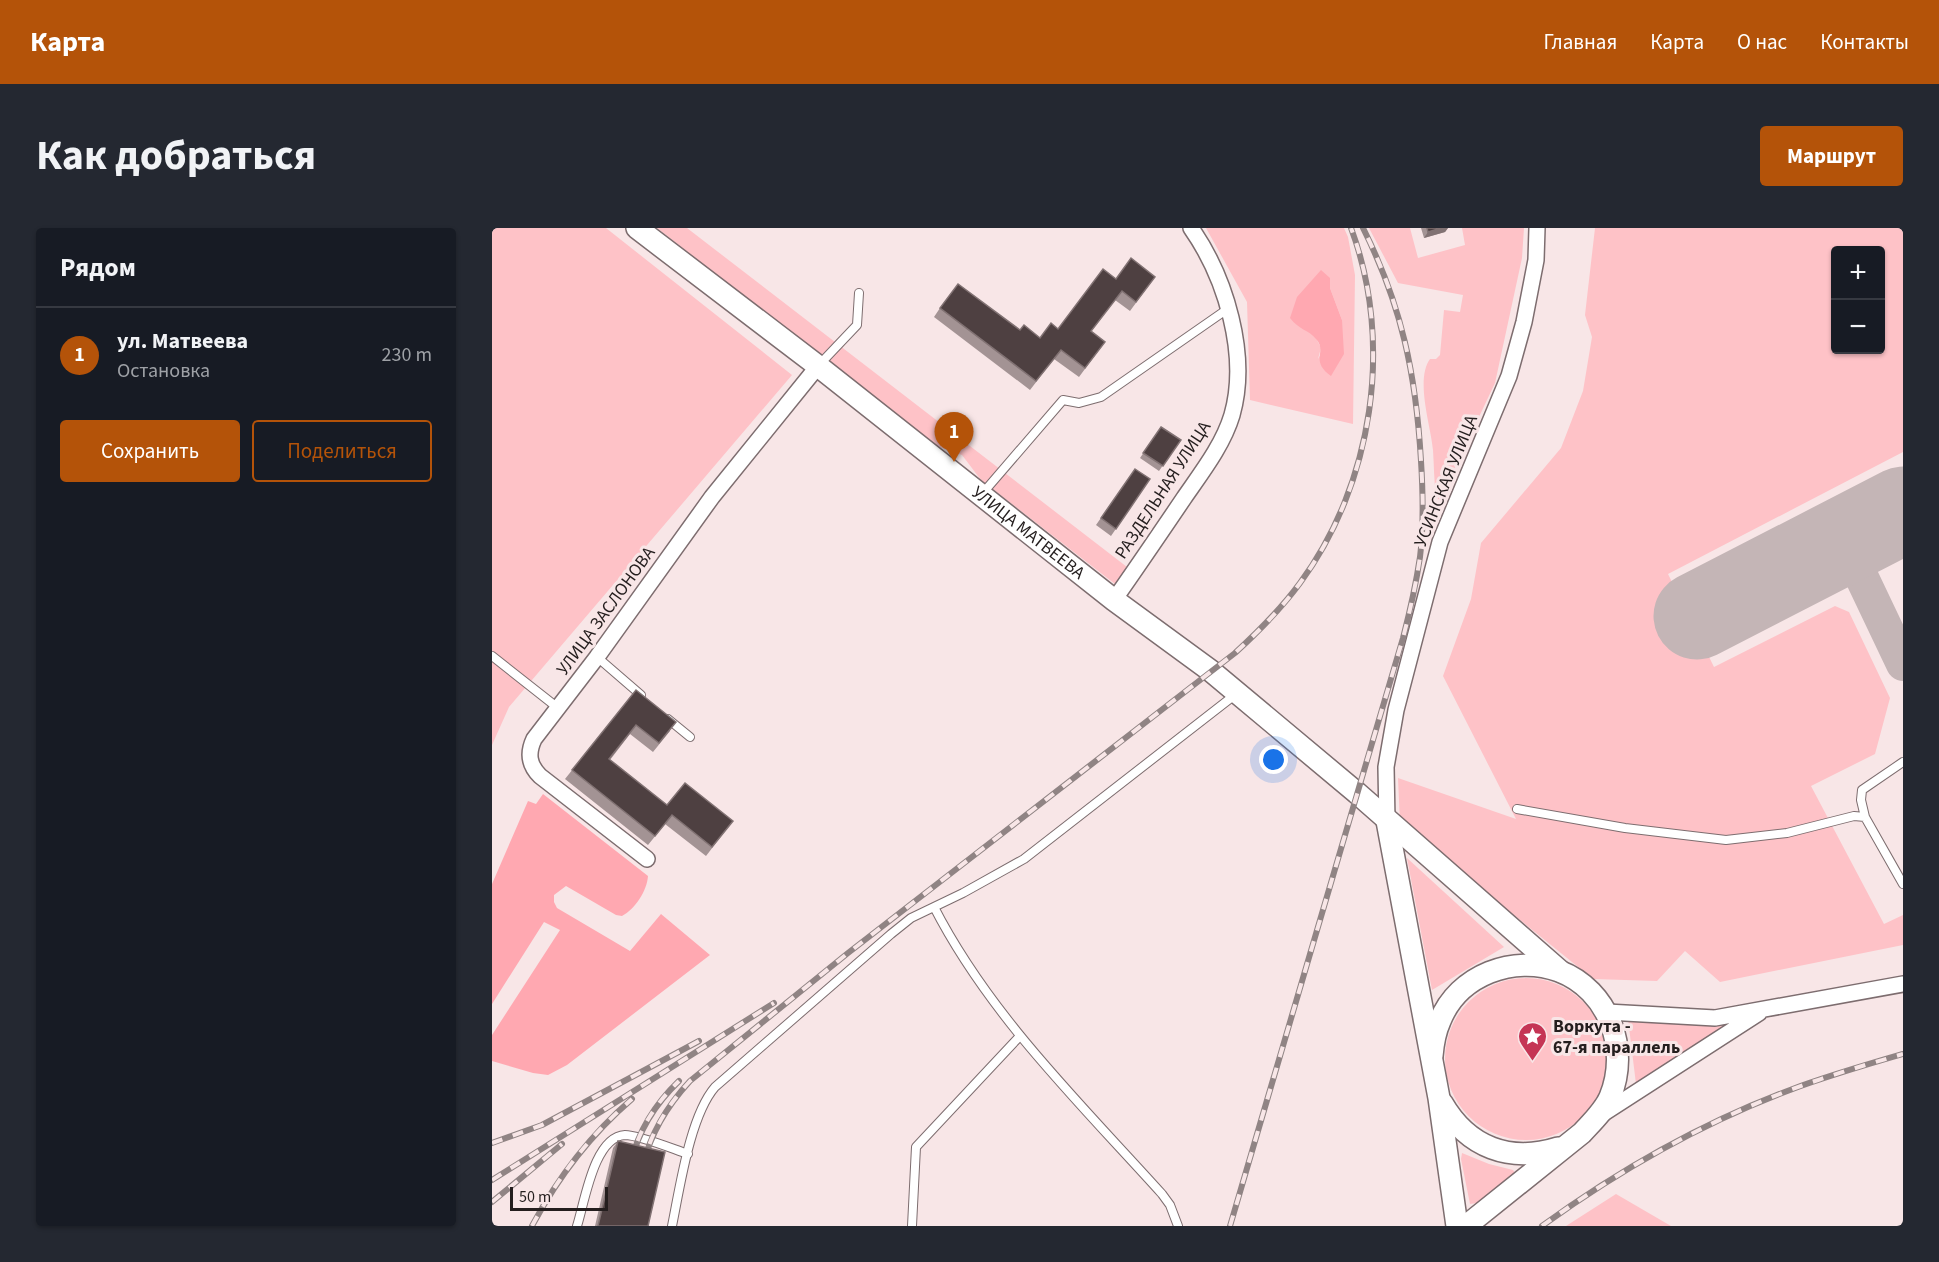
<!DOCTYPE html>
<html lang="ru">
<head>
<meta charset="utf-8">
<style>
  body { margin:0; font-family:"Source Sans 3",sans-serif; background:#242831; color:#f1f3f6 }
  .controls { position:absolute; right:18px; top:18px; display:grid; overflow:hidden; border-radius:6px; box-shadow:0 2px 4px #0004 }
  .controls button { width:54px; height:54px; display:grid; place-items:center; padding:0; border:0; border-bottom:2px solid #363941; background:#171b24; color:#f1f3f6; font:30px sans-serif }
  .scale { position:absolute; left:18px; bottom:15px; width:98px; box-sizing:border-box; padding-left:6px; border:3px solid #241e1e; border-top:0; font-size:16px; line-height:21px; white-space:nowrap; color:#241e1e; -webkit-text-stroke:4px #f8e6e7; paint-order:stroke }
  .you { position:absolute; left:782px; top:532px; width:21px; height:21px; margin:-15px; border:4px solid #fff; border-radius:50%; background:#1a73e8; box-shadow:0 0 0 9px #1a73e833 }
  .badge { display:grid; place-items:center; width:39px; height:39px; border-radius:50%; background:#b45309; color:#fff; font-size:20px; font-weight:700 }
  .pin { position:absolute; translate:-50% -50px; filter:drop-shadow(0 2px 3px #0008) }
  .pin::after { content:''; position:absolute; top:32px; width:21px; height:18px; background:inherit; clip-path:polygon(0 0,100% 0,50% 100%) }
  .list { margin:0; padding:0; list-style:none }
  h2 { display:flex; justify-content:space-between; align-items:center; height:78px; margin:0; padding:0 24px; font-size:26px }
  h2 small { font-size:20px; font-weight:400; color:#9ea1a6 }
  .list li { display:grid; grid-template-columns:39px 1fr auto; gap:18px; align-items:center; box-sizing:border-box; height:96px; padding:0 24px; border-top:2px solid #363941 }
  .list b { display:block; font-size:22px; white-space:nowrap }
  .list p { margin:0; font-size:20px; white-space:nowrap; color:#9ea1a6 }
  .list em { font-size:20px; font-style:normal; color:#9ea1a6 }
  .actions { display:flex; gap:12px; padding:18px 24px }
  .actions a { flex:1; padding:14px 0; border:2px solid #b45309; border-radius:6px; text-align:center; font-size:21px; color:#b45309 }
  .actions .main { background:#b45309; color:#fff }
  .map { position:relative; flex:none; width:1411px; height:998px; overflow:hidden; border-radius:6px }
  header { display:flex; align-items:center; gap:36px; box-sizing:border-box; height:84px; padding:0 30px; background:#b45309; color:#fff }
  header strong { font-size:28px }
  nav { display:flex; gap:33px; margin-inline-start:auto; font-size:21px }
  .intro { display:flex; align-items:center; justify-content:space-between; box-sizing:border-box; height:144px; padding:0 36px }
  h1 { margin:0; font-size:42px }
  .button { padding:15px 27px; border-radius:6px; background:#b45309; color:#fff; font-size:21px; font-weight:700 }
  main { display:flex; gap:36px; padding:0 36px }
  aside { flex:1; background:#171b24; border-radius:6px; box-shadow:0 2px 4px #0004 }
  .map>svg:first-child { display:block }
</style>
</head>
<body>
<header>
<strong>Карта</strong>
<nav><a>Главная</a><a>Карта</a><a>О нас</a><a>Контакты</a></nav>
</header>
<div class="intro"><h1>Как добраться</h1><a class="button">Маршрут</a></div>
<main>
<aside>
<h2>Рядом<small></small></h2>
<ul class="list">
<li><span class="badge">1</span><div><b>ул. Матвеева</b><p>Остановка</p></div><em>230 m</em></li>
</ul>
<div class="actions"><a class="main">Сохранить</a><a>Поделиться</a></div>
</aside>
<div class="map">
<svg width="1411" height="998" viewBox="0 0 1411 998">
  <rect width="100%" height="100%" fill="#f8e6e7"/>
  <path fill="#fec2c7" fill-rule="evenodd" d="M0,0H114L300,147L17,479L0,517Z
    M165,0H195L635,339L623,356L489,252L470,227L442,217Z
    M714,0H852L856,9L863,47L861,196L758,172L755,74ZM838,50V60L850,92L826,131L829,120L824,110Z
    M877,0H918L926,30L973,17L970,0H1032L1030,30L1003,155L961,244L950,274L944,269C942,253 942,238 941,222C939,198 923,152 938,131H944L948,127L952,82L968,84L971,67L906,55Z
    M1103,0H1411V224L1176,346L1222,439L1343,378L1357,384L1398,470L1383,526L1319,558L1392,696L1411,687V717L1228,754L1193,723L1165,753L1101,751L908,595L906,550L1024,591L951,448L979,371L989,315L1069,220L1091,163L1100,109L1093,87ZM1344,22H1388V122H1344Z
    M915,630L1012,719L940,762Z
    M953 831a81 81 0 1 1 162 0a81 81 0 1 1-162 0Z
    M1136,791L1234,797L1144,856Z
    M970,925L997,936L1021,942L1024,946L985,975L978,976L969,931Z
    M1124,966L1179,998H1074Z"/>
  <path fill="#ffa8b1" d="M829,42L838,50V60L850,92L852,126L839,148C817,132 836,124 824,111C817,102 807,102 798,90L805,69Z
    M51,566L156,648C155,663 143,681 130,688L124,687L74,658L62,667V674L65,680L138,723L169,686L218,727L75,837L56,847L41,845L0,833V807L68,702L52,694L0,776V656L36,573L44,576Z"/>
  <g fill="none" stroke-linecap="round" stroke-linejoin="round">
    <path stroke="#c4b5b6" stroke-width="34" d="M1352,312L1411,436"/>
    <path stroke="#c4b5b6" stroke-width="87" d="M1205,388L1411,282"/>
    <defs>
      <path id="lane" d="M327,137L365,97L367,65
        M490,266L571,172L587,175L609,169L737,80
        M0,428L66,480
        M105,429L149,467
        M176,491L198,509
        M1025,581L1133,600L1234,612L1295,605L1362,588L1373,589L1411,656
        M1373,589L1369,572L1370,562L1411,534
        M442,679C498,788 588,875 670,966L678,977L686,998
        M85,998C93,973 102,909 133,907C147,907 181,921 196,926
        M180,998C188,959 198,888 223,859L399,706L419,690L471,665L532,631L744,466
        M420,998L424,919L528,808"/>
      <path id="street" d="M622,372C646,338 669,304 692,270C710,244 731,217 740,187C757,127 734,50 699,0
        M895,593L894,539L904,482L948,314L1017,148L1032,94L1044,32L1045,0
        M155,631L48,548C37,537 35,526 42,511L105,429L220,269L326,138
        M1115,784L1223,790L1411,756
        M1109,887L1267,785"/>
      <g id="secondary">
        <path id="s1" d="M145,0L326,138L622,372L719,443L865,565L1068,743"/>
        <path d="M895,593L947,870L965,998"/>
        <path d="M940,828C941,816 943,804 948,793C966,747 1022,726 1067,743C1117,762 1138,821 1118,869C1112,883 1100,894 1090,905L974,998"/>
        <path d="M950,875C976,920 1018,935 1066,920"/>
      </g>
    </defs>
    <use href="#lane" stroke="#7d6d6f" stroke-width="10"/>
    <use href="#street" stroke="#7d6d6f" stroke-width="18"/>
    <use href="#secondary" stroke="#7d6d6f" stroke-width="24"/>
    <use href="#lane" stroke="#fff" stroke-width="8"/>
    <use href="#street" stroke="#fff" stroke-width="15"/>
    <use href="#secondary" stroke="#fff" stroke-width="21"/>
    <defs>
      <path id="rail" d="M0,915L50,897L207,813
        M139,934C147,901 163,876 187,853
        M151,937C159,904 175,878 198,853L356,725L743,425C767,403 789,381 808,355C881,256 902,115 859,0
        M0,952L282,775
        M0,974L70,916
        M40,998C66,949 97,908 140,871
        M738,998L911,410C918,383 924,356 928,329C932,297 931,265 929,233C924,147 910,78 871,0
        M1050,998C1126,943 1210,895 1298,862C1335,848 1373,837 1411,826"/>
    </defs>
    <use href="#rail" stroke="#908484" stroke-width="6"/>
    <use href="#rail" stroke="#f8e6e7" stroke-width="4" stroke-dasharray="11" stroke-linecap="butt"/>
  </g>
  <path fill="#a39394" d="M929,0H956L953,4L932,10Z
    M663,49L638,83L623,72L599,104L613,114L587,149L562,131L538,162L442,89L448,80L528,102L548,110L566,101L624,51Z
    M669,199L689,212L667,243L648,230Z
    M643,241L658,251L619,308L604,297Z
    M144,462L178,503L161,524L138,506L118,532L175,577L241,593L214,628L173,596L156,617L73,551Z
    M126,913L156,998H103L121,920Z"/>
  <path fill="#817273" d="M949,0H956L953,4L932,10L936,4Z"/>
  <path fill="#4e4041" stroke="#817273" stroke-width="1.5" d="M935,0H949L936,4Z
    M639,30L663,49L644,74L630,63L599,103L613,114L593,140L569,122L544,153L448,80L466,56L528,102L532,97L548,110L559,95L566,101L611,41L624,51Z
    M669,199L689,212L671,238L651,225Z
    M643,241L658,251L624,301L609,290Z
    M144,462L184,494L167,515L144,497L117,531L175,577L193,555L241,593L220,619L180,587L163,608L80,542Z
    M126,913L173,924L156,998H106Z"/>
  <defs>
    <symbol id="sight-pin" viewBox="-11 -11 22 30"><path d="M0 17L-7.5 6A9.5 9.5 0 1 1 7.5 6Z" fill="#c53555" stroke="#f8e6e7"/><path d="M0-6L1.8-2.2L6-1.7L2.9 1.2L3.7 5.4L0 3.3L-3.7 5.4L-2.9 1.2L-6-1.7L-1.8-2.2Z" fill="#fff"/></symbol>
  </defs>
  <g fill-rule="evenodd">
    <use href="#sight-pin" x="1024" y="792" width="33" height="45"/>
  </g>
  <g text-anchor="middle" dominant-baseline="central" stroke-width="6" stroke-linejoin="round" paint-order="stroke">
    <g font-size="18" fill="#241e1e" stroke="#f8e6e7">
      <text transform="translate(954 253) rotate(-68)">УСИНСКАЯ УЛИЦА</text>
      <text transform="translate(671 262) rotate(-57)">РАЗДЕЛЬНАЯ УЛИЦА</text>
      <text stroke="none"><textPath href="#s1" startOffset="496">УЛИЦА МАТВЕЕВА</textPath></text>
      <text transform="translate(114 383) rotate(-54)">УЛИЦА ЗАСЛОНОВА</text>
    </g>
    <g font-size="18" font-weight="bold" fill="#241e1e" stroke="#f8e6e7" text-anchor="start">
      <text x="1061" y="798">Воркута -<tspan x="1061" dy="21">67-я параллель</tspan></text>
    </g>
  </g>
</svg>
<div class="controls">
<button>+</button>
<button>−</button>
</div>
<div class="scale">50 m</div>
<div class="you"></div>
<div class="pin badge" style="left:462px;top:234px">1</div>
</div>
</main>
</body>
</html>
